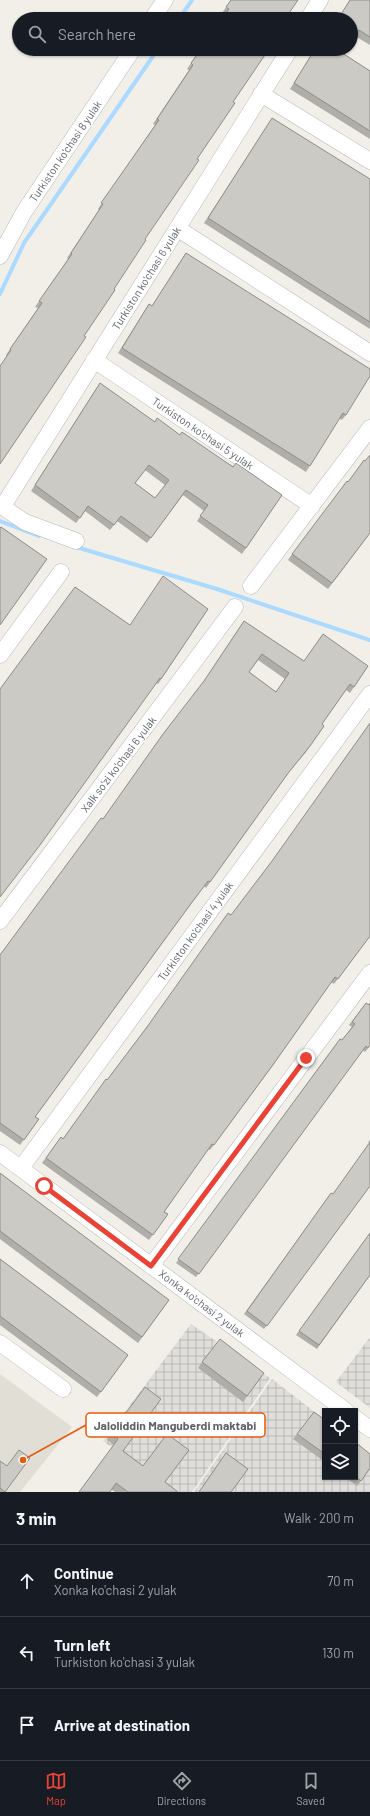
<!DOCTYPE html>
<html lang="en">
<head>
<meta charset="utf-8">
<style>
  body { margin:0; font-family:Barlow,sans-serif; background:#20242c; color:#f1f3f6 }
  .controls { position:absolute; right:12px; bottom:12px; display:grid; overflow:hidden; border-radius:0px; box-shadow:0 1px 3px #0004 }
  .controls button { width:36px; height:36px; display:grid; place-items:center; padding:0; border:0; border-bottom:1px solid #363941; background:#171b24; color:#f1f3f6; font:20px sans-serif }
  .stop { position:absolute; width:12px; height:12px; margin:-9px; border:3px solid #ea4335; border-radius:50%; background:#fff }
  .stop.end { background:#ea4335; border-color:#fff; box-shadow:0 1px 4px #0008 }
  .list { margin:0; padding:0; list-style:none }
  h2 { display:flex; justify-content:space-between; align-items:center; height:52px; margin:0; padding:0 16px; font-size:17px }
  h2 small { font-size:13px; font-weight:400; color:#9ea1a6 }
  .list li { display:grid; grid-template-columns:26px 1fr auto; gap:12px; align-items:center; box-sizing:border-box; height:72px; padding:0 16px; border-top:1px solid #363941 }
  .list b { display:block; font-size:15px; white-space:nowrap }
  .list p { margin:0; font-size:13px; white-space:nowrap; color:#9ea1a6 }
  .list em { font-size:13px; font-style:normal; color:#9ea1a6 }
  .icon { flex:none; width:22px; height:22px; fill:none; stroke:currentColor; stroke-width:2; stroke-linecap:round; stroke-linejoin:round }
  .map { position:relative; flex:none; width:370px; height:1492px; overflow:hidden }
  .search { position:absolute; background:#171b24; box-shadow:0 1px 3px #0004; left:12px; right:12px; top:12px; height:44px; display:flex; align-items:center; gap:10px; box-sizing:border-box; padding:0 14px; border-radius:22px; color:#9ea1a6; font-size:15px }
  .sheet { height:268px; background:#171b24 }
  nav { display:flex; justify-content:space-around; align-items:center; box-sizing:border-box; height:56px; border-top:1px solid #363941; background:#171b24; font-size:11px; color:#9ea1a6 }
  nav a { display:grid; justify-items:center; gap:2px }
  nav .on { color:#ea4335 }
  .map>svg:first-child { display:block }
</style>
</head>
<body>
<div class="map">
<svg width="370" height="1492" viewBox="0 0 370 1492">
  <defs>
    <pattern id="industrial-grid" width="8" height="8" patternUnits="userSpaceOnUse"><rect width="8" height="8" fill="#e0deda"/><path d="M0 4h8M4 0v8" fill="none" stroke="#b9b8b5"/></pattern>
  </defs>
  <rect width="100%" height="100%" fill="#f1efe8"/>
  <path fill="url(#industrial-grid)" d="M191,1324L270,1378L192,1492H174L103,1441Z
    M370,1337V1408L336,1382Z
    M272,1379L325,1420V1477H355L370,1454V1492H194Z"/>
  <path fill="#e1ded6" d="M0,1374L72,1427L20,1492H0Z"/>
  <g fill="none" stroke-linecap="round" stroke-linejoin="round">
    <path stroke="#aadaff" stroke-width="4" d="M179,19L192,0
      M0,294L24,243L158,49
      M0,521L39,536
      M76,547L217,589L370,640"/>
    <defs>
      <path id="minor" d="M152,19L165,0
        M308,19L320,0
        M261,94L370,161
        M177,228L370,353
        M0,256L24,212L133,49
        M94,360L312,506
        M0,505L25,522L76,541
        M3,506L290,49
        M251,586L370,428
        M0,655L61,572
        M0,921L235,607
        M0,1153L346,1411
        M21,1168L370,694
        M151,1266L370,973
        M0,1343L63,1389
        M355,1418L370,1429"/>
    </defs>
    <use href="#minor" stroke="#b5b8bc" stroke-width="17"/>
    <use href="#minor" stroke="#fff" stroke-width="16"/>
  </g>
  <path fill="#afaea9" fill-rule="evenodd" d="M231,0L285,19L225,15L222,13Z
    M350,0H370V45L355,36L352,40L351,39V19H338Z
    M201,49H269L7,356L6,355L38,308L35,307L68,259L67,258L99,210L98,209L155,125L153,124L189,70L187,69Z
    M315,49H336L370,71V139L290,89Z
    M269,123L370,179V329L204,223Z
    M186,253L346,415L342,420L339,418L306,472L118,353L149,304L152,306Z
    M96,389L155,422L180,435L282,495L242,554L197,521L204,511L183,495L147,543L117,521L110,530L85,511L76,523L31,491ZM145,470L165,485L155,498L135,483Z
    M370,533L328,589L288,560L292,554Z
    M208,609L158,684L156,683L130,625Z
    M244,621L304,661L368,666L350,693L346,690L322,724L324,726L306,752L285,777L206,888L204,886L183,915L35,1117L39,1119L20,1145L0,1131V955L103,819L203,683ZM258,660L285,679L276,692L249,672Z
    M231,915L370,936L334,984L331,982L271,1068L210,1150L208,1149L164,1212L168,1214L149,1240L42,1163L61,1137L63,1139Z
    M366,1003L370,1046L365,1052L363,1050L196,1277L176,1263L340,1039L342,1040L352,1027L349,1025Z
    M370,1140V1186L264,1329L244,1314L331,1193L333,1194L355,1165L370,1143L368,1142Z
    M0,1173L169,1300L138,1343L0,1239Z
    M370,1233V1275L317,1349L296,1335Z
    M0,1259L128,1355L97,1397L0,1325Z
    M202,1362L264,1373L243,1402L198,1368Z
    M145,1387L123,1451L178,1492H115L112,1490L114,1445L107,1440Z
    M314,1412L325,1420V1462L293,1439Z
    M355,1442L370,1469L357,1486L345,1477H355Z
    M0,1461L5,1492H0Z"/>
  <path fill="#cccac5" stroke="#8f8d8a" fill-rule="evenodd" d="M231,0H298L285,19H222L229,9L226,7Z
    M350,0H370V37L359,30L356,35L351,32V19H338Z
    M201,49H269L233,102L235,103L197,159L199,160L145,239L146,240L114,289L115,290L84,336L86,337L0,464V366L11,350L10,349L42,303L39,301L72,254L71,253L103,204L101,203L159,120L157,119L193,65L191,63Z
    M315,49H336L370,71V131L294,83Z
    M272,118L370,179V322L208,218Z
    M186,253L370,369V376L346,415L343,413L310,466L122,348L149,304L152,306Z
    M100,383L155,422L157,418L180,435L182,432L233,467L236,463L282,495L246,548L200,516L208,505L186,490L151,538L121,516L114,525L88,506L80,518L35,485ZM149,465L169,480L155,498L135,483Z
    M370,455V533L332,583L292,554L347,481L348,482L364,460L365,461Z
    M1,527L47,559L0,625V528Z
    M163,576L208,609L161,679L160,678L40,845L0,897V689L75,587L130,625Z
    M244,621L304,661L323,634L368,666L354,687L350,684L322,724L324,726L310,746L289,772L210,882L208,881L187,909L35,1117L39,1119L24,1140L0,1123V955L101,818L103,819L163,734L204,681ZM262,654L289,673L276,692L249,672Z
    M370,723V936L338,979L335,977L275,1062L214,1145L212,1144L164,1212L168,1214L153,1235L46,1158L61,1137L63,1139L106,1079L107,1080L147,1027L228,913L231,915L272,861Z
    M366,1003L369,1005L370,1003V1045L368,1048L366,1046L199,1274L178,1259L340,1039L342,1040L355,1024L352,1022Z
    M370,1142V1186L267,1326L247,1311L331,1193L333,1194Z
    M0,1173L169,1300L142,1337L0,1231Z
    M370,1233V1275L319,1345L299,1331Z
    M0,1259L128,1355L101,1392L0,1316Z
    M220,1339L264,1373L247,1396L202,1362Z
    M145,1387L161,1399L123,1451L143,1466L167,1434L189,1450L165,1482L178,1492H128L116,1483L110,1492H79L118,1439L111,1433Z
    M314,1412L325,1420V1454L297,1434Z
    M355,1442L370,1454V1468L361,1481L355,1476Z
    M19,1450L30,1458L5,1492L0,1488V1461L7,1466Z
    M226,1453L248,1469L231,1492H199Z"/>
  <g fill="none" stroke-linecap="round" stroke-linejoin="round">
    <path stroke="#ea4335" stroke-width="5" d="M44,1186L151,1266L306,1058"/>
  </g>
  <g text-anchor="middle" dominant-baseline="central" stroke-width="3" stroke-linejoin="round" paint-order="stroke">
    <g font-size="11" fill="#5f6368" stroke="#fff">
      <text transform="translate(65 151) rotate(-56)">Turkiston ko'chasi 8 yulak</text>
      <text transform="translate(146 278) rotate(-58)">Turkiston ko'chasi 6 yulak</text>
      <text transform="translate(203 433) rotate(34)">Turkiston ko'chasi 5 yulak</text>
      <text transform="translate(118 764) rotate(-53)">Xalk so'zi ko'chasi 6 yulak</text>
      <text transform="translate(195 931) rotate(-54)">Turkiston ko'chasi 4 yulak</text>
      <text transform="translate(202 1303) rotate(37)">Xonka ko'chasi 2 yulak</text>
    </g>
  </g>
  <path fill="none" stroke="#e8590c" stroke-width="1.5" d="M23 1460L86 1425"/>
  <circle fill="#e8590c" stroke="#fff" stroke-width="1.5" cx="23" cy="1460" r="4"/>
  <rect fill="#fff" stroke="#e8590c" stroke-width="1.5" x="86" y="1413" width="179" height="24" rx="4"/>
  <g font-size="12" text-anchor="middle" font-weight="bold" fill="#5f6368">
    <text x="175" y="1430">Jaloliddin Manguberdi maktabi</text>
  </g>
</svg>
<div class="controls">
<button><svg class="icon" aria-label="locate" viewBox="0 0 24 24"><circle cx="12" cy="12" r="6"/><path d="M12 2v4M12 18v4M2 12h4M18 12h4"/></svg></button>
<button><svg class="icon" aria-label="layers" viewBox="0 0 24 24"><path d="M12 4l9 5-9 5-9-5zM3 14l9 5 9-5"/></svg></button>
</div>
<div class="stop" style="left:44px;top:1186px"></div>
<div class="stop end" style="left:306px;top:1058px"></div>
<div class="search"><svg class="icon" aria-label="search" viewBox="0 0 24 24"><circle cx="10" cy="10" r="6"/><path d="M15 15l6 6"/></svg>Search here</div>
</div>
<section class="sheet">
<h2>3 min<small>Walk · 200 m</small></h2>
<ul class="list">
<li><svg class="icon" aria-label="ahead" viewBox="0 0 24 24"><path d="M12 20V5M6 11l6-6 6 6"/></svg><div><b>Continue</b><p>Xonka ko'chasi 2 yulak</p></div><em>70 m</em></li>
<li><svg class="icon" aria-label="left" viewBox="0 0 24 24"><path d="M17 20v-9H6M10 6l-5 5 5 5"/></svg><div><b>Turn left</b><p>Turkiston ko'chasi 3 yulak</p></div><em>130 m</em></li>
<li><svg class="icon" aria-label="arrive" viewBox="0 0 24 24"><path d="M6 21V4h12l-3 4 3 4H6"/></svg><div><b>Arrive at destination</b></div></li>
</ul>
</section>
<nav>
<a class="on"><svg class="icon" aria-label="map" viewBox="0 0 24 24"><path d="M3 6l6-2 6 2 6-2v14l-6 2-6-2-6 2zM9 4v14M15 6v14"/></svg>Map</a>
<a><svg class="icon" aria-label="directions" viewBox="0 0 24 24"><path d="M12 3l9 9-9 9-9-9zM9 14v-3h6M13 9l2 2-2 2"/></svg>Directions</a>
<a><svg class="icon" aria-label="saved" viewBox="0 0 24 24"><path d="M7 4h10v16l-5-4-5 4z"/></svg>Saved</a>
</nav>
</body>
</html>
